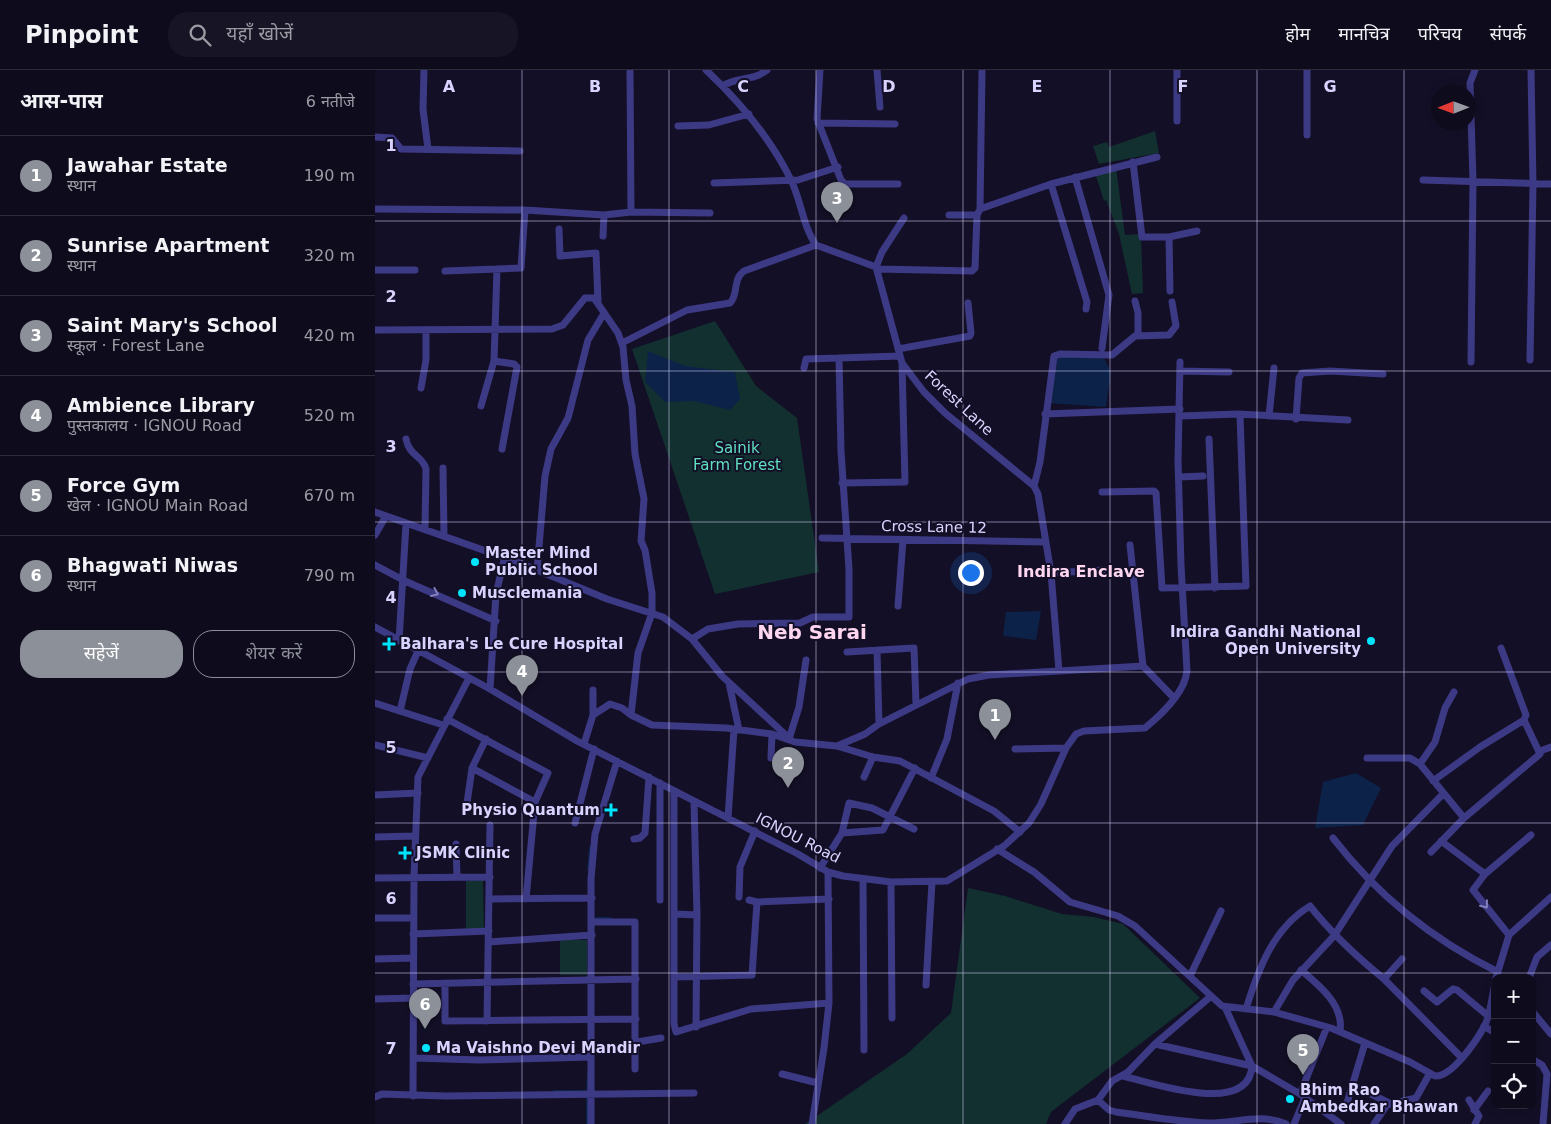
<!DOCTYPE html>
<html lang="hi">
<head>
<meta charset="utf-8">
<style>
  body { margin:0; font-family:"DejaVu Sans","Noto Sans Devanagari",sans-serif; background:#171425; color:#f1f3f6 }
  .controls { position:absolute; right:15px; bottom:15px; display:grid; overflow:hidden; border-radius:10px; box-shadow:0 2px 8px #0003 }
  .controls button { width:45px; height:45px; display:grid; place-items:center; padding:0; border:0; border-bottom:1px solid #2e2b3b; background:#0e0b1c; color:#f1f3f6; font:25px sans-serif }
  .compass { position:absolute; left:1056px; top:15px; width:45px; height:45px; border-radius:50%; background:#0e0b1c; box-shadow:0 2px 8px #0003; rotate:269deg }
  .you { position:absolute; left:595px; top:502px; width:18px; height:18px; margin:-12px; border:4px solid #fff; border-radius:50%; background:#1a73e8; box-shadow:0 0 0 8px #1a73e833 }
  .badge { display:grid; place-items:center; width:32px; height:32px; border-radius:50%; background:#8c9099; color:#fff; font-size:16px; font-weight:700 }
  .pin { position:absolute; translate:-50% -41px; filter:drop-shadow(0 1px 2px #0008) }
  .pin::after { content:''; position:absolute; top:26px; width:18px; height:15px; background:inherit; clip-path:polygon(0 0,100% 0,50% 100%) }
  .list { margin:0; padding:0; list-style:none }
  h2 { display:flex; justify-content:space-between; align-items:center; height:65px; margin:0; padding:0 20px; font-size:21px }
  h2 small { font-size:16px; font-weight:400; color:#9b9ba3 }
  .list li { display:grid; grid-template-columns:32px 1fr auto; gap:15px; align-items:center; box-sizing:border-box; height:80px; padding:0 20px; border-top:1px solid #2e2b3b }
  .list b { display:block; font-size:19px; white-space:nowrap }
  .list p { margin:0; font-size:16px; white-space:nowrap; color:#9b9ba3 }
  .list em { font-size:16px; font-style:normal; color:#9b9ba3 }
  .actions { display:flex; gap:10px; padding:15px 20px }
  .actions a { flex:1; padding:11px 0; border:1px solid #8c9099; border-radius:20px; text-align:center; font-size:18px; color:#8c9099 }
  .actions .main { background:#8c9099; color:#fff }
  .icon { flex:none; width:28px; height:28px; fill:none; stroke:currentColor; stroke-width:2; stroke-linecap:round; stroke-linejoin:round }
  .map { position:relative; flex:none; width:1176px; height:1054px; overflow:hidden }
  header { display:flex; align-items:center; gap:30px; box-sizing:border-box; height:70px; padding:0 25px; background:#0e0b1c; border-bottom:1px solid #2e2b3b }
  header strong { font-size:24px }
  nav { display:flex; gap:28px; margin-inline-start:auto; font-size:18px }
  .search { width:350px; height:45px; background:#171425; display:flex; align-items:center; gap:12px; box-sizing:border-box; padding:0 18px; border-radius:20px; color:#9b9ba3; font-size:19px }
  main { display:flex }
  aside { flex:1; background:#0e0b1c }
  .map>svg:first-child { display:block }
</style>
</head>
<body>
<header>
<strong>Pinpoint</strong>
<div class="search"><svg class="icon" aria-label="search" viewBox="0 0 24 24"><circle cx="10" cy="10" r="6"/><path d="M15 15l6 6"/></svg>यहाँ खोजें</div>
<nav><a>होम</a><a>मानचित्र</a><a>परिचय</a><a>संपर्क</a></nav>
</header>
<main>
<aside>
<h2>आस-पास<small>6 नतीजे</small></h2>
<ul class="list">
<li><span class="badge">1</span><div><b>Jawahar Estate</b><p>स्थान</p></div><em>190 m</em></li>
<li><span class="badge">2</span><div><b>Sunrise Apartment</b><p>स्थान</p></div><em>320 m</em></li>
<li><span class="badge">3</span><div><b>Saint Mary's School</b><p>स्कूल · Forest Lane</p></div><em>420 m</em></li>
<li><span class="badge">4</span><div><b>Ambience Library</b><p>पुस्तकालय · IGNOU Road</p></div><em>520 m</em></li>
<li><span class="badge">5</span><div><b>Force Gym</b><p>खेल · IGNOU Main Road</p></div><em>670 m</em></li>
<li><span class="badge">6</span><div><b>Bhagwati Niwas</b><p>स्थान</p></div><em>790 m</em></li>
</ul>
<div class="actions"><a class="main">सहेजें</a><a>शेयर करें</a></div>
</aside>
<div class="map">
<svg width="1176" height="1054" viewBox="0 0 1176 1054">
  <rect width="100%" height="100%" fill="#130f26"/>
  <path fill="#12302f" d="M780,61L784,83L724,94L718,76L732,72L734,77Z
    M741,98L750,165L764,164L766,166L768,223L757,224L744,164L731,130L729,131L720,103Z
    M340,251L381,316L422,348L444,502L340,524L257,279Z
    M108,810L109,859H91V811Z
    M593,818L630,826L687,844L719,847L748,854L825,928L676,1042L671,1054H430L532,984L576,943Z
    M185,870H212V905H185Z"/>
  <path fill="#0c2248" d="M273,281L310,296L360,302L365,329L355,340L319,331L290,332L270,312Z
    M678,284H727L736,302L731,337L673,333Z
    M666,541L661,570L628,566L631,542Z
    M981,703L1006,718L988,755L940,758L948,712Z"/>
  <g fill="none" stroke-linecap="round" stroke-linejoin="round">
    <path stroke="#0c2248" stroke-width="2" d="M213,799L215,777
      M219,848H236
      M179,1021H211
      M212,1022L213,1004
      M212,1026V1054"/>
    <path stroke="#3d3a85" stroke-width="7" d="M49,0L48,39L53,79
      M255,0L256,142
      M331,0C365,32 395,67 416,110C426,130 428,157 441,175L501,197L527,293L549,322L570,343L659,416L663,424L676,503L684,601L768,596
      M445,0L442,49L466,110L470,114H523
      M502,0L505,37
      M932,0V65
      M348,16C361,6 377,12 392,0
      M802,51V0
      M443,53L520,54
      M303,56L334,55L374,44
      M0,67L17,68L26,79L145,81
      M758,92L767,167H794L822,161
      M700,107L734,225L727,278
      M1048,110L1176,114
      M339,113L423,110L463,97
      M676,114L712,232L711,239
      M0,139L150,140L229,145
      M605,139L607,0
      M574,145H602
      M184,159L185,186L221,183L223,231
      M228,166L229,145L256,142L335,143
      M794,167L795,221
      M501,197L507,182L529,148
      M503,199L597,201L600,198L602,145L605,139L676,114L782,87
      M0,200H40
      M70,201L146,198L150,140
      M760,231L763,243V266
      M0,260L177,259L188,255L210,228H219L243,263L248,277L251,310L257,336L260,384L269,429L266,471L270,480L277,523V543L263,583L256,645
      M247,273L312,240L355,233C364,224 357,210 369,201L441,175
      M523,279L595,266L596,263L593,233
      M1155,290L1158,114L1156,0
      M119,291L139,294L142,297L127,379
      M1096,292L1098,111L1095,13L1100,0
      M429,298L431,289L464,288
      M805,301L854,302
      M46,318L51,290V260
      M106,336L119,291L122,199
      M670,344L805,339
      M805,346L863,344L973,350
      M894,346L899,298
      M921,349L924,308L927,303L955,301L1008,304
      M31,369C34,386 48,386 51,399L50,459
      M834,369L840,518
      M68,398L69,466
      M804,407L828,406
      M467,413L530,412L527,294
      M659,416L665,392L679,286L685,284L737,285L760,266L794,265L801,256L797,232
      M727,422L779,421L781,423L787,518L871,516L865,345
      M0,442L145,493L232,529L288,547L317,569L347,606L414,668
      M0,465L11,446
      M447,468L670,472
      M755,475L768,596L799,628
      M0,495L30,511L121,551
      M162,500L170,406L176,379L193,348L213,270L228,245
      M676,503L730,500
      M523,536L528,470
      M0,557L115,619L202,671L423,784L453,802L468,806L516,812L572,811L629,776L654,753L666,734L691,678L701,664L709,661L770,658C786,645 810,622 812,601L806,495L803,391L805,292
      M317,569L333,559L363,554L425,553L438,547H474V499L466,381L464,288L525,286
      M24,571L31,454
      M502,580L504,654
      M472,582L539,578L541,634
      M354,613L364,660
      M115,619L121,524L129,490
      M0,633L68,655
      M25,641L35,599L43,581
      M218,645V620
      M72,649L173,703L160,732L151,829
      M111,669L97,698L160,732
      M414,669L424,637L431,590
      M209,674L218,645L235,634L247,638L256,645L277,655L351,658L397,664L420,672L462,676L498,687L525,691L619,741L645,762
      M0,675L53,688
      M462,676L490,664L504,654L593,609L614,605L684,601
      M640,679L691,678
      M1165,681L1176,677
      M396,688L397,664
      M992,688H1035L1045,694L1089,748
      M1045,694L1060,672L1070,638L1079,622
      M489,707L498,687
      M556,708L572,669L583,613
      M1058,711L1105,677L1149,650
      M285,713V830
      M299,722V954L301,962L376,939L454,933
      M0,725L43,723
      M319,732L322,845L321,957
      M91,740L97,698
      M353,748L359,659
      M200,753L219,679
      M467,763L508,760L540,698
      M0,767L40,766
      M958,768C1002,825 1058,870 1123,902
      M259,769L265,768L270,763L274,707
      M1066,771L1110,804L1156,765
      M81,774L82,807
      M622,779L659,802L695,832L743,846L760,856L847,936L899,942L956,958L1035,992L1060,1006C1078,1007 1103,968 1110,955C1116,943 1117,925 1120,913
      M1056,782L1089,748L1165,684L1149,650L1151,645L1126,578
      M445,798L467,763L474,733L497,738L539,759
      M1110,804L1098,820L1134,865
      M0,808L115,807
      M488,809L489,980
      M516,812L517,948
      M364,827L365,797L380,761
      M115,829L217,828
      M374,830L382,832
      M300,844L322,845
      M0,848H39
      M217,852H260V999
      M38,864L114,861
      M114,872L217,865
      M0,889L38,888
      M926,900C944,915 969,935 965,961
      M815,906L846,841
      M299,907L377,905L382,832L454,829
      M1121,908L1134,865L1176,827
      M1154,908L1162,887L1176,875
      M1009,909L1027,889
      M38,914L261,909
      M70,914V951L261,949
      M551,915L557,812
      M1049,921L1062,932L1078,919L1082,920L1112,945
      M0,929L38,928
      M850,937L877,996L925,1024L966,1054
      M871,939C883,900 898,858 935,836C957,864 982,887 1009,909L1087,988
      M1157,941L1176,964
      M899,942L918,910L959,866L1017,776L1068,724
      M112,951L115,755
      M1109,956L1120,963
      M262,972L286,968
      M39,988L104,990L216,987
      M1157,989L1167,995L1172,1004L1168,1054
      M407,1004L443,1013
      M748,1006C776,1013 874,1047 877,996L780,974
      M978,1015L1016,1034
      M925,1024L952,957
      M38,1026L39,807L43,707L94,608
      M0,1027L7,1024L71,1026L319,1023
      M723,1030L734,1040L741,1042C772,1046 803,1052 834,1053C861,1053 886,1043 911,1054
      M1094,1030L1104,1046L1100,1054
      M972,1033L990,973
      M1099,1040L1113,1021
      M216,1054V809L220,764L242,691
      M437,1054L449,978L454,933L453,802
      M690,1054L700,1039L723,1030L737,1011L753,1002L780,974L835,927
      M919,1054L930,1028
      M999,1054L1012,1035L1041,1028L1055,1003"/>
  </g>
  <defs><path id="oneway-chevron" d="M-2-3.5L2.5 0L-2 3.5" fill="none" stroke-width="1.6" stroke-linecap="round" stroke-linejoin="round" transform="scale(1.25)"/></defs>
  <g stroke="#837fbc">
    <use href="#oneway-chevron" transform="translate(60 523) rotate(23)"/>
    <use href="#oneway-chevron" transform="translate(1110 835) rotate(52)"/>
  </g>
  <path fill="none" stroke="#d9d4ff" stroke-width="1" stroke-opacity="0.55" d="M147,0V1054M294,0V1054M441,0V1054M588,0V1054M735,0V1054M882,0V1054M1029,0V1054M0,151H1176M0,301H1176M0,452H1176M0,602H1176M0,753H1176M0,903H1176"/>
  <g fill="#00e5ff" stroke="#130f26" stroke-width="2">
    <circle cx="100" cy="492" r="5"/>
    <circle cx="87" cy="523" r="5"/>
    <circle cx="996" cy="571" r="5"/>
    <path d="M11.5 566.5h5v5h5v5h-5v5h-5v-5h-5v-5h5z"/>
    <path d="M233.5 732.5h5v5h5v5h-5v5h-5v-5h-5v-5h5z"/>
    <path d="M27.5 775.5h5v5h5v5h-5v5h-5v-5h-5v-5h5z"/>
    <circle cx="51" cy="978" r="5"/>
    <circle cx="915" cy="1029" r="5"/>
  </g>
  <g text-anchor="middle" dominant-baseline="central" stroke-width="4" stroke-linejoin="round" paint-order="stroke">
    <g font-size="15" fill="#d9d4ff" stroke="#130f26">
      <text transform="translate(584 333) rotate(43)">Forest Lane</text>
      <text transform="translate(559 457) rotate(1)">Cross Lane 12</text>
      <text transform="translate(423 768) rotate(27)">IGNOU Road</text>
    </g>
    <g font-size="15" fill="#5fe0c0" stroke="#130f26">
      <text x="362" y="378">Sainik<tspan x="362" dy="17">Farm Forest</tspan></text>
    </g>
    <g font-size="15" font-weight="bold" fill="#d9d4ff" stroke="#130f26" text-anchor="start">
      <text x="110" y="483">Master Mind<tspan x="110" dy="17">Public School</tspan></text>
      <text x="97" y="523">Musclemania</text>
      <text x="986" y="562" text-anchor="end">Indira Gandhi National<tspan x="986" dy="17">Open University</tspan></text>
      <text x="25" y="574">Balhara's Le Cure Hospital</text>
      <text x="225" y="740" text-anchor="end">Physio Quantum</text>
      <text x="41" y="783">JSMK Clinic</text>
      <text x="61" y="978">Ma Vaishno Devi Mandir</text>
      <text x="925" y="1020">Bhim Rao<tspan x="925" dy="17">Ambedkar Bhawan</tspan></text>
    </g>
    <g font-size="16" font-weight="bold" fill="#ffd6f0" stroke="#130f26">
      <text x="706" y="501">Indira Enclave</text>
    </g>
    <g font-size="20" font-weight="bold" fill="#ffd6f0" stroke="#130f26">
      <text x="437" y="562">Neb Sarai</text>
    </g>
  </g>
  <g font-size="16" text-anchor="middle" font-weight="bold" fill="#d9d4ff" stroke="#130f26" stroke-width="4" stroke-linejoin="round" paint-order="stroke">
    <text x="74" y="22">A</text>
    <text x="220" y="22">B</text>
    <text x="368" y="22">C</text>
    <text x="514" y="22">D</text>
    <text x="662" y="22">E</text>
    <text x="808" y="22">F</text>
    <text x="955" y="22">G</text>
    <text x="16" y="81">1</text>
    <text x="16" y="232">2</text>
    <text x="16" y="382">3</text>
    <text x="16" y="533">4</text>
    <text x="16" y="683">5</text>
    <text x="16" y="834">6</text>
    <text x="16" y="984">7</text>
  </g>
</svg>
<div class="controls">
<button>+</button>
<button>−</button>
<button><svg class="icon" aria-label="locate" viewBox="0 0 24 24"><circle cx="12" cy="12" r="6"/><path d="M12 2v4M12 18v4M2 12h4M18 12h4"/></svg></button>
</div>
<svg class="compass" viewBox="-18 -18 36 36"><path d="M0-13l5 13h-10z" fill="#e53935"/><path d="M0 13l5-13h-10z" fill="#9b9ba3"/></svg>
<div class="you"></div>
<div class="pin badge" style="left:620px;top:670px">1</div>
<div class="pin badge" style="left:413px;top:718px">2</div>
<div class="pin badge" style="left:462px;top:153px">3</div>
<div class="pin badge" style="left:147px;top:626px">4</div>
<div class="pin badge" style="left:928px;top:1005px">5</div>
<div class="pin badge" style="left:50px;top:959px">6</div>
</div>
</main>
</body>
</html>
